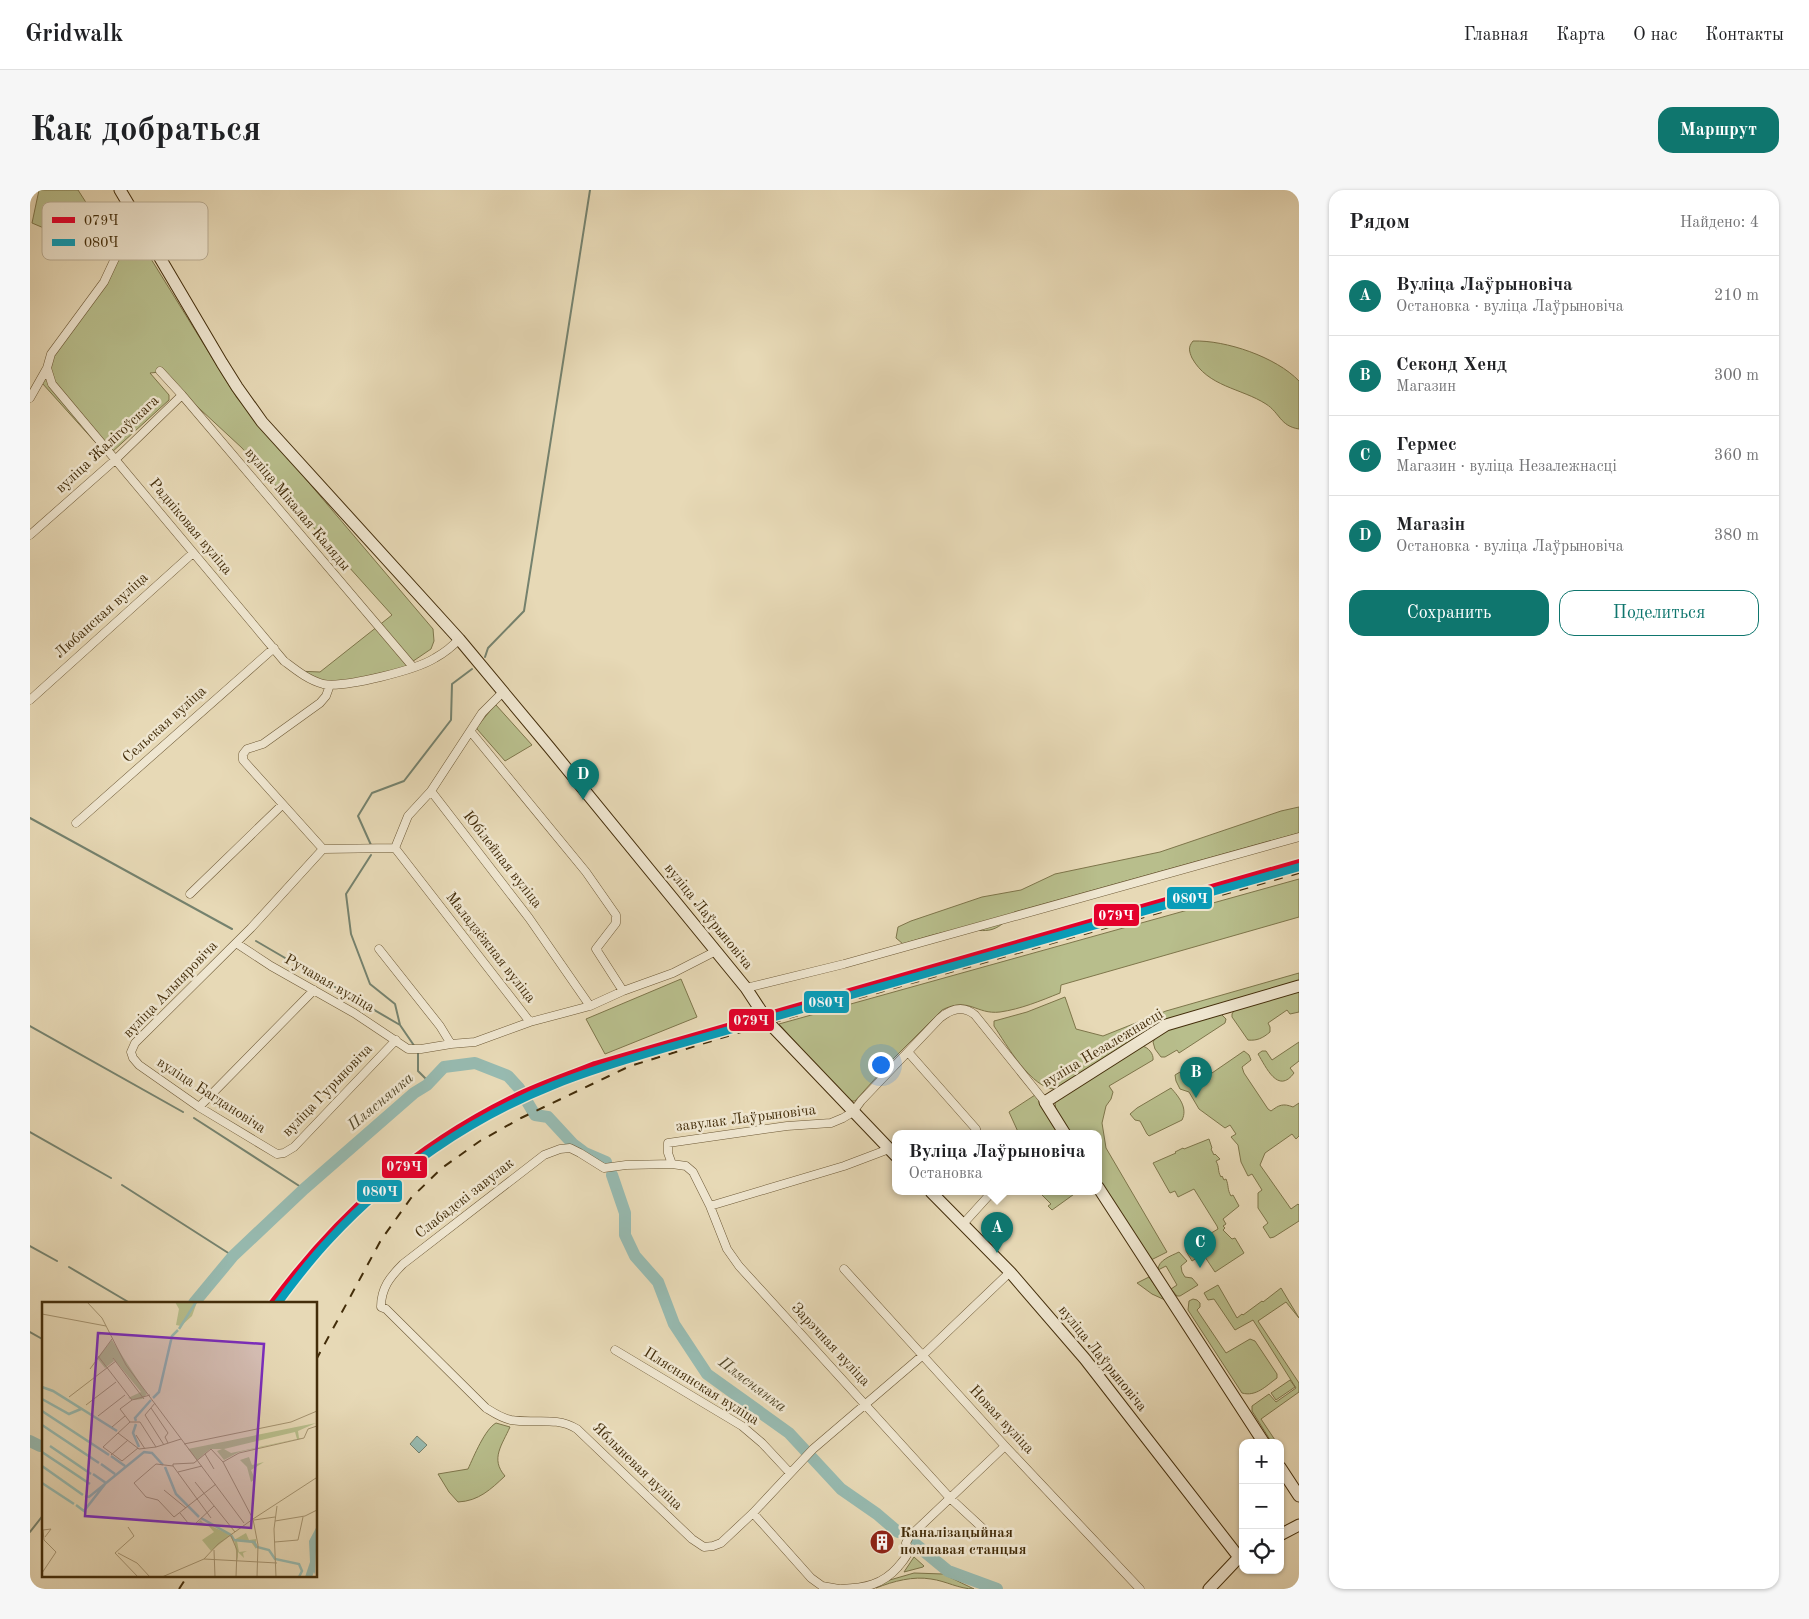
<!DOCTYPE html>
<html lang="ru">
<head>
<meta charset="utf-8">
<style>
  body { margin:0; font-family:"Old Standard TT",serif; background:#f6f6f6; color:#202124 }
  .controls { position:absolute; right:15px; bottom:15px; display:grid; overflow:hidden; border-radius:10px; box-shadow:0 1px 4px #0004 }
  .controls button { width:45px; height:45px; display:grid; place-items:center; padding:0; border:0; border-bottom:1px solid #e0e0e0; background:#fff; color:#202124; font:25px sans-serif }
  .you { position:absolute; left:850px; top:874px; width:18px; height:18px; margin:-12px; border:4px solid #fff; border-radius:50%; background:#1a73e8; box-shadow:0 0 0 8px #1a73e833 }
  .badge { display:grid; place-items:center; width:32px; height:32px; border-radius:50%; background:#0f766e; color:#fff; font-size:16px; font-weight:700 }
  .pin { position:absolute; translate:-50% -41px; filter:drop-shadow(0 1px 2px #0008) }
  .pin::after { content:''; position:absolute; top:26px; width:18px; height:15px; background:inherit; clip-path:polygon(0 0,100% 0,50% 100%) }
  .popup { position:absolute; left:862px; top:940px; width:210px; height:65px; box-sizing:border-box; display:grid; place-content:center; border-radius:10px; background:#fff; filter:drop-shadow(0 1px 4px #0005); font-size:16px; white-space:nowrap; color:#757577 }
  .popup b { font-size:19px; color:#202124 }
  .popup::after { content:''; position:absolute; left:50%; top:100%; margin-left:-10px; border:10px solid transparent; border-top-color:#fff }
  .list { margin:0; padding:0; list-style:none }
  h2 { display:flex; justify-content:space-between; align-items:center; height:65px; margin:0; padding:0 20px; font-size:21px }
  h2 small { font-size:16px; font-weight:400; color:#757577 }
  .list li { display:grid; grid-template-columns:32px 1fr auto; gap:15px; align-items:center; box-sizing:border-box; height:80px; padding:0 20px; border-top:1px solid #e0e0e0 }
  .list b { display:block; font-size:19px; white-space:nowrap }
  .list p { margin:0; font-size:16px; white-space:nowrap; color:#757577 }
  .list em { font-size:16px; font-style:normal; color:#757577 }
  .actions { display:flex; gap:10px; padding:15px 20px }
  .actions a { flex:1; padding:11px 0; border:1px solid #0f766e; border-radius:15px; text-align:center; font-size:18px; color:#0f766e }
  .actions .main { background:#0f766e; color:#fff }
  .icon { flex:none; width:28px; height:28px; fill:none; stroke:currentColor; stroke-width:2; stroke-linecap:round; stroke-linejoin:round }
  .map { position:relative; flex:none; width:1269px; height:1399px; overflow:hidden; border-radius:15px }
  header { display:flex; align-items:center; gap:30px; box-sizing:border-box; height:70px; padding:0 25px; background:#fff; border-bottom:1px solid #e0e0e0 }
  header strong { font-size:24px }
  nav { display:flex; gap:28px; margin-inline-start:auto; font-size:18px }
  .intro { display:flex; align-items:center; justify-content:space-between; box-sizing:border-box; height:120px; padding:0 30px }
  h1 { margin:0; font-size:35px }
  .button { padding:12px 22px; border-radius:15px; background:#0f766e; color:#fff; font-size:18px; font-weight:700 }
  main { display:flex; gap:30px; padding:0 30px }
  aside { flex:1; background:#fff; border-radius:15px; box-shadow:0 1px 4px #0004 }
  .map>svg:first-child { display:block }
</style>
</head>
<body>
<header>
<strong>Gridwalk</strong>
<nav><a>Главная</a><a>Карта</a><a>О нас</a><a>Контакты</a></nav>
</header>
<div class="intro"><h1>Как добраться</h1><a class="button">Маршрут</a></div>
<main>
<div class="map">
<svg width="1269" height="1399" viewBox="0 0 1269 1399">
  <rect width="100%" height="100%" fill="#e7d9b6"/>
  <filter id="stains"><feTurbulence type="fractalNoise" baseFrequency=".004" numOctaves="4"/><feColorMatrix values="0 0 0 0 .2 0 0 0 0 .09 0 0 0 0 .02 0 0 0 .5 -.17"/></filter>
  <radialGradient id="worn" r=".72"><stop offset=".6" stop-color="#630" stop-opacity="0"/><stop offset="1" stop-color="#630" stop-opacity=".3"/></radialGradient>
  <path fill="#b8be8c" stroke="#7e764b" d="M9,0H48L82,53L73,60L54,55L2,33Z
    M105,52H109L113,56L207,208L403,439L404,451L401,459L373,478L302,494L266,481L290,482L362,425L212,258L130,182L120,183L139,205V210L81,263H75L12,193L11,183L88,67L99,54Z
    M1163,151C1196,150 1246,167 1269,191V239C1250,236 1250,223 1236,214C1211,198 1178,197 1162,168C1159,161 1158,157 1163,151Z
    M466,515L502,555L475,571L447,539V537L464,516Z
    M1269,617V643L984,722C960,751 953,736 922,741C906,743 889,749 873,754L866,748L868,737L881,731L952,707L991,700L1025,684L1130,662L1251,621Z
    M1269,689V727L1031,795L1030,803C1010,811 991,819 970,822C946,825 939,806 912,820L860,872L825,911H821L815,907L749,834Z
    M1269,783V792L1134,832L1026,899C1002,900 976,854 964,836V831L968,830L997,822L1035,807L1046,839L1073,846L1136,821Z
    M651,789L667,827L575,864L556,829Z
    M1269,800V822L1260,824L1257,820L1238,833L1240,837V842C1233,848 1227,851 1218,850L1202,827V824L1205,819Z
    M1190,823L1196,829L1195,833L1149,863L1147,860L1135,867H1131L1125,859L1123,852C1131,836 1172,829 1190,823Z
    M1269,852V871L1260,878L1264,883C1248,905 1236,877 1228,864L1232,861H1236L1242,870Z
    M1112,856C1118,857 1124,864 1123,870L1079,896L1083,902L1081,909L1076,916L1072,933L1076,958L1137,1062L1121,1070L1068,987V944H1041L1026,922L1025,912Z
    M1214,861L1219,865L1221,870L1212,877L1214,883L1238,919L1241,921C1249,915 1253,913 1263,917L1269,913V946L1266,949L1262,944L1235,963L1230,975L1261,1019L1268,1014L1269,1015V1031L1244,1047L1240,1048L1233,1037L1238,1033L1228,1018V1003L1232,1000L1222,984L1218,986L1211,972L1208,955L1201,947L1206,944L1200,935L1195,938L1169,919L1159,902L1150,899L1146,891L1145,885L1150,882L1156,891L1173,880L1177,876L1182,883Z
    M1141,898C1149,907 1158,918 1152,930L1119,946L1117,944L1110,931L1105,930L1100,924L1107,918Z
    M1005,905L1030,944H989L979,922Z
    M1179,949L1182,958L1181,959L1184,965L1185,964L1190,969L1186,971C1190,978 1187,980 1191,987L1192,986L1194,990L1196,989C1199,996 1197,999 1201,1006L1203,1005L1209,1016L1193,1029L1196,1034L1193,1036L1195,1038L1193,1040L1202,1049L1205,1048L1214,1063L1185,1082L1173,1064L1162,1071L1156,1061V1058L1188,1039L1187,1036L1164,999L1148,1007L1145,1001L1140,1003L1123,973L1146,963L1145,962L1153,958L1154,959Z
    M1009,1002H1047L1022,1020L1018,1016L1021,1014Z
    M1149,1062L1157,1071L1151,1076L1152,1082L1155,1087L1162,1088L1168,1095L1150,1106H1147L1141,1099L1147,1095L1136,1076L1128,1080C1128,1070 1141,1066 1149,1062Z
    M1119,1087L1135,1110L1122,1104L1107,1093Z
    M1188,1095L1207,1128L1212,1124L1213,1125L1232,1111L1233,1112L1251,1098L1269,1128L1256,1112L1228,1131L1269,1193V1202L1231,1229L1247,1253H1242L1222,1221V1216L1239,1204L1246,1212L1266,1198L1223,1130L1205,1140L1184,1109L1178,1110L1174,1103Z
    M1163,1109L1167,1110L1170,1113V1117L1167,1120L1196,1163L1220,1149L1225,1151L1247,1184V1188C1236,1196 1226,1207 1212,1203L1158,1120L1159,1111Z
    M1260,1190L1265,1197L1246,1210L1241,1203Z
    M466,1233L480,1237C472,1255 460,1269 475,1286C461,1299 449,1311 428,1312L419,1302L408,1284L438,1279C444,1266 455,1239 466,1233Z
    M884,1367L894,1376L893,1377L874,1382Z
    M884,1383L913,1384L944,1399C929,1399 916,1391 901,1389C883,1386 864,1391 846,1398V1394Z"/>
  <path fill="#97bab0" stroke="#75826e" d="M387,1246L397,1255L389,1263L380,1254Z"/>
  <g fill="none" stroke-linecap="round" stroke-linejoin="round">
    <path stroke="#75826e" stroke-width="2" d="M455,467L458,458L494,421L560,0
      M0,628L202,739
      M341,655L328,626L342,603L374,591L421,530L422,494L442,479
      M341,665L316,704L321,744L340,794L365,814L370,835L385,857
      M226,751L370,835
      M0,836L153,922
      M388,861V881L396,889L397,895
      M164,928L274,999
      M0,942L81,988
      M92,995L203,1066
      M0,1056L27,1071
      M39,1077L100,1113
      M0,1142L14,1150
      M0,1342L14,1324"/>
    <path stroke="#97bab0" stroke-width="12" d="M582,985L595,1023V1045L605,1066L628,1092L644,1134L677,1184L759,1243L811,1299L847,1324L868,1342
      M164,1113L203,1066L274,999L384,903L397,895L414,877L445,873L478,886L489,898L505,925L518,927L543,954L555,963L576,972
      M0,1251L10,1256H14
      M884,1353L918,1381L967,1399"/>
    <defs>
      <path id="minor" d="M17,178L22,194L254,471C266,480 278,490 293,494C315,498 386,480 405,468C414,463 422,457 429,449
        M130,181L152,205L383,477
        M0,208L17,178L21,164L74,92L89,60L99,50L116,42
        M0,345L85,270L152,205
        M300,495L296,506L290,513L233,554L217,559L213,564V570L293,659L365,658
        M473,502L452,523L401,601L499,728L560,816
        M0,510L163,363
        M441,542L556,682L586,725V733L566,759L593,801
        M46,633L244,458
        M365,658L378,626L401,601
        M293,659L221,738L105,853L101,862L103,868L109,875L169,917L247,964L254,963L264,957L366,850
        M160,704L252,615
        M206,753L241,776L324,823L378,859H391L421,854L445,852L500,832L365,658
        M349,759L410,836L421,854
        M716,798L814,774L1269,647
        M500,832L560,816L593,801L643,783L686,761
        M878,862L946,939L947,944
        M169,917L284,800
        M642,974L638,963V953L757,936L801,933L813,928L823,922L831,911L910,828C921,819 933,815 945,825L1015,912
        M680,1016L814,976L859,959
        M933,1034L962,1002
        M814,1079L975,1256L1110,1399
        M585,1160L712,1236L732,1253L760,1283
        M723,1323L781,1388L792,1396L809,1399
        M960,1345L920,1308L709,1076L697,1059L680,1016L663,982L656,976L642,974L596,975L574,978L550,963L540,958L530,959L514,965L373,1074C360,1087 351,1098 351,1117L356,1119L456,1218C464,1223 471,1228 481,1230C504,1234 526,1226 547,1239L662,1349L674,1357L683,1356L691,1353L723,1323L783,1259L893,1165L980,1082
        M811,1399C835,1398 852,1395 868,1377C873,1371 877,1367 879,1360L876,1353L879,1347L975,1256"/>
      <path id="secondary" d="M90,0L192,173L207,197L232,232L429,449L519,557L716,798L739,833L866,966
        M1035,944L1015,912L1136,835L1269,796
        M1068,997L1234,1253
        M901,1002L980,1082L1055,1169L1208,1366
        M1250,1277L1269,1306
        M1250,1345L1269,1335
        M1179,1399L1213,1363"/>
    </defs>
    <use href="#minor" stroke="#6c5835" stroke-width="9"/>
    <use href="#secondary" stroke="#432d0a" stroke-width="13"/>
    <use href="#minor" stroke="#efe6d0" stroke-width="8"/>
    <use href="#secondary" stroke="#efe6d0" stroke-width="11"/>
    <path stroke="#432d0a" stroke-width="2" stroke-dasharray="9 9" stroke-linecap="butt" d="M286,1170L351,1050L381,1008L412,978L450,951L491,928L600,876L734,835L1269,683
      M149,1399L158,1385"/>
    <defs>
      <path id="rail-1" d="M243,1113C309,1024 384,957 484,908C510,895 538,886 565,875L1269,673"/>
      <path id="rail-2" d="M248,1113C265,1090 282,1068 301,1048C362,982 441,928 524,895C561,880 598,869 636,858L1269,677"/>
    </defs>
    <use href="#rail-1" stroke="#efe6d0" stroke-width="11"/>
    <use href="#rail-2" stroke="#efe6d0" stroke-width="11"/>
    <use href="#rail-1" stroke="#e4002b" stroke-width="8"/>
    <use href="#rail-2" stroke="#079dba" stroke-width="8"/>
  </g>
  <defs>
    <symbol id="building-disc" viewBox="-11 -11 22 22"><circle r="9.5" fill="#8f2418" stroke="#efe6d0"/><path d="M-4-6H4V6H1V3H-1V6H-4ZM-2.5-4.3h1.7v1.8h-1.7ZM.8-4.3h1.7v1.8H.8ZM-2.5-1h1.7V.8h-1.7ZM.8-1h1.7V.8H.8Z" fill="#fff"/></symbol>
  </defs>
  <g fill-rule="evenodd">
    <use href="#building-disc" x="838" y="1338" width="28" height="28"/>
  </g>
  <g text-anchor="middle" dominant-baseline="central" stroke-width="5" stroke-linejoin="round" paint-order="stroke">
    <g font-size="15" fill="#432d0a" stroke="#efe6d0">
      <text transform="translate(78 255) rotate(-43)">вуліца Жалігоўскага</text>
      <text transform="translate(267 320) rotate(50)">вуліца Мікалая Каляды</text>
      <text transform="translate(160 337) rotate(50)">Радніковая вуліца</text>
      <text transform="translate(72 426) rotate(-42)">Любанская вуліца</text>
      <text transform="translate(135 535) rotate(-42)">Сельская вуліца</text>
      <text transform="translate(472 670) rotate(52)">Юбілейная вуліца</text>
      <text transform="translate(678 727) rotate(51)">вуліца Лаўрыновіча</text>
      <text transform="translate(460 758) rotate(52)">Маладзёжная вуліца</text>
      <text transform="translate(299 794) rotate(30)">Ручавая вуліца</text>
      <text transform="translate(141 800) rotate(-46)">вуліца Альпяровіча</text>
      <text transform="translate(1073 859) rotate(-31)">вуліца Незалежнасці</text>
      <text transform="translate(298 901) rotate(-46)">вуліца Гурыновіча</text>
      <text transform="translate(181 906) rotate(33)">вуліца Багдановіча</text>
      <text transform="translate(716 929) rotate(-7)">завулак Лаўрыновіча</text>
      <text transform="translate(435 1009) rotate(-38)">Слабадскі завулак</text>
      <text transform="translate(800 1155) rotate(47)">Зарэчная вуліца</text>
      <text transform="translate(1072 1169) rotate(51)">вуліца Лаўрыновіча</text>
      <text transform="translate(671 1197) rotate(32)">Пляснянская вуліца</text>
      <text transform="translate(971 1230) rotate(47)">Новая вуліца</text>
      <text transform="translate(607 1277) rotate(44)">Яблыневая вуліца</text>
    </g>
    <g font-size="15" font-weight="bold" fill="#432d0a" stroke="#efe6d0" text-anchor="start">
      <text x="870" y="1343">Каналізацыйная<tspan x="870" dy="17">помпавая станцыя</tspan></text>
    </g>
    <g font-size="16" font-style="italic" fill="#54492b" stroke="#efe6d0">
      <text transform="translate(351 912) rotate(-40)">Пляснянка</text>
      <text transform="translate(722 1195) rotate(37)">Пляснянка</text>
    </g>
  </g>
  <g transform="translate(12 1112)">
    <rect width="275" height="275" fill="#e7d9b6"/>
    <path d="M133,0H155L150,14L139,24L134,23L137,7ZM70,38L105,92L100,97L92,98L86,96L99,90L71,56L72,59L63,66L55,56ZM274,121L256,129L257,136H261L197,150L182,158L175,149L180,147H168L155,158L146,147ZM253,130L255,137L189,151L182,147ZM207,155L210,163L222,160L209,168L213,177L209,180L205,165L198,158ZM159,218L160,220L189,233L169,249L160,238L172,230L165,222H154ZM204,231L207,238L214,237V247L209,240L195,239L197,250L205,249L201,251L202,256L196,250V260L192,238Z" fill="#b8be8c" fill-rule="evenodd"/>
    <path d="M275,224L273,273L272,270L270,275H263L268,260L267,239Z" fill="#97bab0"/>
    <path fill="none" stroke="#97bab0" stroke-width="2.5" d="M137,27L154,0M0,85L11,89L75,129M111,96L117,90L130,34L136,28M0,97L27,112L39,107M0,109L67,153M94,119L93,116L109,98M94,122L91,131L97,145M0,123L57,161M8,144L49,172M0,150L48,182M69,154L83,164M59,162L73,172M0,164L41,193M123,165L134,192L157,215M51,172L64,181M0,181L32,202M43,194L47,195L102,150L110,151L121,163M34,203L42,209L63,182M159,216L189,233L192,238L212,240L215,245L227,248L233,257L257,262L260,269L257,275"/>
    <path fill="none" stroke="#a59471" stroke-width="1" d="M45,0L60,16L84,63L202,221M0,12L64,24M56,54L90,98M71,56L102,97M48,67L70,37M27,95L74,59M113,101L103,113L122,143M44,103L74,80M109,106L126,131L123,135L126,141M275,107V123M56,114L83,93M88,120L61,145L80,159L96,146M98,120H88L78,107L90,98L108,93M70,125L83,114M76,131L97,147L114,145L98,120M94,133L103,147M142,142L249,120L275,109M114,145L139,137M163,152L172,167M69,153L86,138M131,164L169,216M136,170L160,164M153,180L193,230M174,182L132,215L116,198L104,195L92,181L114,162L131,164V162L152,161L169,147L181,160M122,188L144,206M138,211L146,221L153,222L172,204M212,218L233,215M233,219L263,214L275,208M86,225L92,234L73,251L96,275M189,234L195,248L194,275M233,240L256,238L261,215M172,248L173,275M76,251L95,261L108,275M162,257L235,261M0,271L14,250L2,238L1,228L9,227L3,235M120,275L162,257L176,242L211,217L181,160L197,151L262,136L266,127L275,124M215,275L216,243L211,217L274,176M234,275L232,227L235,204"/>
    <path fill="#7b2cbf" fill-opacity="0.15" stroke="#7b2cbf" stroke-width="2.5" d="M56,31L222,42L209,226L43,214Z"/>
    <rect width="275" height="275" fill="none" stroke="#432d0a" stroke-width="2.5"/>
  </g>
  <rect x="12" y="12" width="166" height="58" rx="8" fill="#efe6d0" stroke="#bbae95" stroke-width="1"/>
  <rect x="22" y="27" width="23" height="6" fill="#e4002b"/>
  <rect x="22" y="49" width="23" height="7" fill="#079dba"/>
  <g font-size="14" fill="#432d0a">
    <text x="54" y="35">079Ч</text>
    <text x="54" y="57">080Ч</text>
  </g>
  <g stroke="#efe6d0" stroke-width="2">
    <rect x="1136" y="696" width="47" height="24" rx="5" fill="#079dba"/>
    <rect x="1063" y="713" width="47" height="24" rx="5" fill="#e4002b"/>
    <rect x="773" y="800" width="47" height="24" rx="5" fill="#079dba"/>
    <rect x="698" y="818" width="47" height="24" rx="5" fill="#e4002b"/>
    <rect x="351" y="965" width="47" height="24" rx="5" fill="#e4002b"/>
    <rect x="326" y="989" width="47" height="24" rx="5" fill="#079dba"/>
  </g>
  <g font-size="14" text-anchor="middle" font-weight="bold" fill="#fff">
    <text x="1160" y="713">080Ч</text>
    <text x="1086" y="730">079Ч</text>
    <text x="796" y="817">080Ч</text>
    <text x="721" y="835">079Ч</text>
    <text x="374" y="981">079Ч</text>
    <text x="350" y="1006">080Ч</text>
  </g>
  <rect width="100%" height="100%" filter="url(#stains)"/>
  <rect width="100%" height="100%" fill="url(#worn)"/>
</svg>
<div class="controls">
<button>+</button>
<button>−</button>
<button><svg class="icon" aria-label="locate" viewBox="0 0 24 24"><circle cx="12" cy="12" r="6"/><path d="M12 2v4M12 18v4M2 12h4M18 12h4"/></svg></button>
</div>
<div class="you"></div>
<div class="pin badge" style="left:967px;top:1063px">A</div>
<div class="popup"><b>Вуліца Лаўрыновіча</b>Остановка</div>
<div class="pin badge" style="left:1166px;top:908px">B</div>
<div class="pin badge" style="left:1170px;top:1078px">C</div>
<div class="pin badge" style="left:553px;top:610px">D</div>
</div>
<aside>
<h2>Рядом<small>Найдено: 4</small></h2>
<ul class="list">
<li><span class="badge">A</span><div><b>Вуліца Лаўрыновіча</b><p>Остановка · вуліца Лаўрыновіча</p></div><em>210 m</em></li>
<li><span class="badge">B</span><div><b>Секонд Хенд</b><p>Магазин</p></div><em>300 m</em></li>
<li><span class="badge">C</span><div><b>Гермес</b><p>Магазин · вуліца Незалежнасці</p></div><em>360 m</em></li>
<li><span class="badge">D</span><div><b>Магазін</b><p>Остановка · вуліца Лаўрыновіча</p></div><em>380 m</em></li>
</ul>
<div class="actions"><a class="main">Сохранить</a><a>Поделиться</a></div>
</aside>
</main>
</body>
</html>
